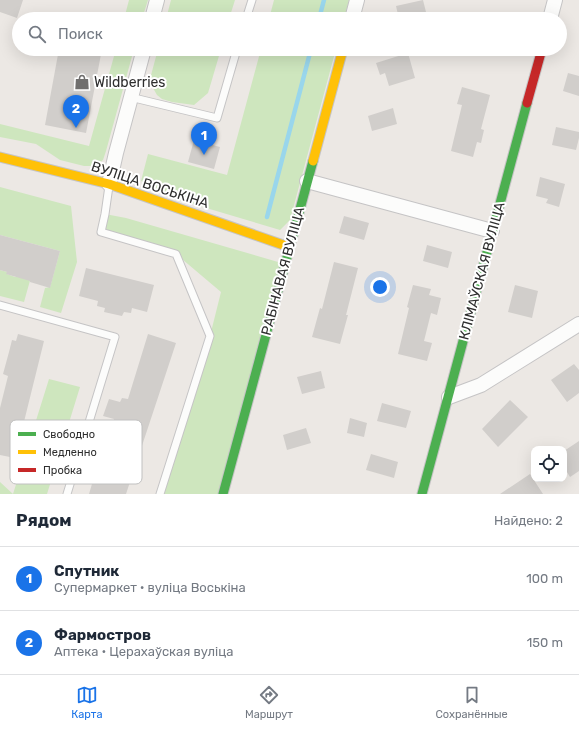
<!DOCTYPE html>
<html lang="ru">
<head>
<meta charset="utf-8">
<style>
  body { margin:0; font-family:Rubik,sans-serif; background:#f6f6f7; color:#1f2937 }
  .controls { position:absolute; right:12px; bottom:12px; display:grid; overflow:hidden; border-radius:8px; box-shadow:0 4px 16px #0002 }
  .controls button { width:36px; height:36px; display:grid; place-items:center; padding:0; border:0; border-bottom:1px solid #e0e1e3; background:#fff; color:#1f2937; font:20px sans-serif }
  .you { position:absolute; left:380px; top:287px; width:14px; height:14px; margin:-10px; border:3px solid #fff; border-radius:50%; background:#1a73e8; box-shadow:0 0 0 6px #1a73e833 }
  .badge { display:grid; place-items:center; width:26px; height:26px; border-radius:50%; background:#1a73e8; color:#fff; font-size:13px; font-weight:700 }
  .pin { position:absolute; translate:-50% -33px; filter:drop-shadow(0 1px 2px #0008) }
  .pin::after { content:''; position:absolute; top:21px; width:14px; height:12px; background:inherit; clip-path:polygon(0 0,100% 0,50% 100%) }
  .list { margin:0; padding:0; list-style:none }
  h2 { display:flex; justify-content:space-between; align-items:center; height:52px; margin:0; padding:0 16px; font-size:17px }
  h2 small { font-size:13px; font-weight:400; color:#747a83 }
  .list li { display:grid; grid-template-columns:26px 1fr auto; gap:12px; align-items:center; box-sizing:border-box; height:64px; padding:0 16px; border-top:1px solid #e0e1e3 }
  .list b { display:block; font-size:15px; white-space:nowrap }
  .list p { margin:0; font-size:13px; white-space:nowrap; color:#747a83 }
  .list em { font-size:13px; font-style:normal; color:#747a83 }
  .icon { flex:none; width:22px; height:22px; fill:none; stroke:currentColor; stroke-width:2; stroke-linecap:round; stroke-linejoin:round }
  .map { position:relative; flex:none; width:579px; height:494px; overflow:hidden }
  .search { position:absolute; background:#fff; box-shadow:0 4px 16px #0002; left:12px; right:12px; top:12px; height:44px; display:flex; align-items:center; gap:10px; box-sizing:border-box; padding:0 14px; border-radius:22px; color:#747a83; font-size:15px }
  .sheet { height:180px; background:#fff }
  nav { display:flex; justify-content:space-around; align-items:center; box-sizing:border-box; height:56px; border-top:1px solid #e0e1e3; background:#fff; font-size:11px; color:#747a83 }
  nav a { display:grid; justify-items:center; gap:2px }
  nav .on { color:#1a73e8 }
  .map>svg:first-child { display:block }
</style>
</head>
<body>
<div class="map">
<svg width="579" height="494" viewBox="0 0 579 494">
  <rect width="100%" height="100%" fill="#ece8e4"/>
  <path fill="#cee6be" d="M129,0H148L142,19H124Z
    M171,0H235L229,19H166Z
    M274,0H349L344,19H269Z
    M116,49H134L106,151L103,160L99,163L93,166H84L60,160L36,144L0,137V124L89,146Z
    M158,49H221L211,83L208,93L194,105L172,102L162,99L157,95L153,88L150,79Z
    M261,49H336L290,220L280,230L176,199L141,181L148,154L227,175Z
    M0,187L71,206L77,262L61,313L40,307L45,288L50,287L60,251L0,235Z
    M105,214L126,218L285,264L223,494H160L210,336L221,292L176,254L101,232Z
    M0,270L7,272V274L15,277H31L24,302L0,296Z
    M49,379L80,387L47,494H0V482L13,494Z"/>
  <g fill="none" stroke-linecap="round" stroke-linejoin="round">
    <path stroke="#99d6ec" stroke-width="4.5" d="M319,19L324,0
      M267,217L311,49"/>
  </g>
  <path fill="#d1cecb" d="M0,0H23L17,18L0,12Z
    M423,0L427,16L417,19H399L396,6Z
    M59,49H102L86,133L45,125Z
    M408,53L415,78L389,86L385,73L380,75L376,63Z
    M568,73L579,76V96L563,91Z
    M462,87L490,95L481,129L484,130L481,143L477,142L473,157L451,151L462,105L457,104Z
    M393,108L397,124L372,131L368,116Z
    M556,127L579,132V138L576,150L552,145Z
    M194,140L220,147L214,169L188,162Z
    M540,177L565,184L559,207L546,203L548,199L536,196Z
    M344,216L369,223L364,240L339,233Z
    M0,235L60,251L50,288L30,282V281L6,274L7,272L0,270Z
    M427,245L452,252L448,268L423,261Z
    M334,262L358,268L346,315H348L340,344L312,337L320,308L322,309Z
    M86,268L154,285L147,312L132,308L131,313L124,312L122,316L104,312L105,308L97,306L98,301L79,296Z
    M413,285L431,289L429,295L441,298L437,315L431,313L424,341L432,343L427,361L398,354L409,308L407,307Z
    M515,285L538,291L532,318L508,312Z
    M18,334L44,341L15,458L0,455V408L8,376L3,374L9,352L12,340L16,341Z
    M148,334L176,343L126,494H89L92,484L84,481L90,463L99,466L101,459L107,461L117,432L110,430L114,419L103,416L109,399L120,402L122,398L128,399Z
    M574,364L579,370V393L567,402L551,380Z
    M321,371L325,388L302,394L297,377Z
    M510,400L528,417L498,447L482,429Z
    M382,403L411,411L406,428L377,421Z
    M350,418L367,423L364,437L347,433Z
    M306,428L311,443L287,450L283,435Z
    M579,441V471L570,477L564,467V451Z
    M371,454L398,462L394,478L366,470Z
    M530,474L543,494H500Z"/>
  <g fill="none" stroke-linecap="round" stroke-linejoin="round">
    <defs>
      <path id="lane" d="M246,19L252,0
        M130,97L217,118L237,49
        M109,186L105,214L101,232L176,254L210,336L160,494
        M0,305L115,337L67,494"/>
      <path id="street" d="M152,19L157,0
        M352,19L357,0
        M550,19L555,0
        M307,181L492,231
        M109,184L116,153L144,49
        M449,397L481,385L579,324"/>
      <path id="fast" d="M223,494L313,161
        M422,494C458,364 491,233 527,103"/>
      <path id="slow" d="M0,157L109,184L289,247
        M313,161L343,49"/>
      <path id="jam" d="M527,103L542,49"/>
    </defs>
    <use href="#lane" stroke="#c5c4c5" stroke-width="9"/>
    <use href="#street" stroke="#c5c4c5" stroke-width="16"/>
    <use href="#fast" stroke="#c5c4c5" stroke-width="11"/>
    <use href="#slow" stroke="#c5c4c5" stroke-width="11"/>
    <use href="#jam" stroke="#c5c4c5" stroke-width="11"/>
    <use href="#lane" stroke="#fcfcfb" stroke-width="7"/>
    <use href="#street" stroke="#fcfcfb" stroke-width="14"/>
    <use href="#fast" stroke="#4caf50" stroke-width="9"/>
    <use href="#slow" stroke="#ffc107" stroke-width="9"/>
    <use href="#jam" stroke="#c62828" stroke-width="9"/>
  </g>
  <defs>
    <symbol id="shop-bare" viewBox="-9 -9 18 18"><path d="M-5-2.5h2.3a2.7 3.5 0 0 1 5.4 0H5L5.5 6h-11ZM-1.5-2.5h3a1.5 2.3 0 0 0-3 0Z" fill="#706f6e" stroke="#fff" stroke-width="2.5" paint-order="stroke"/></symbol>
  </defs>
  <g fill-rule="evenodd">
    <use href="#shop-bare" x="71" y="71" width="22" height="22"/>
  </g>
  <g text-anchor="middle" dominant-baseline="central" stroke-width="4" stroke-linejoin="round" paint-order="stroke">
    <g font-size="14" fill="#2e2e2e" stroke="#fff" text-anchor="start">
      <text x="94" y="82">Wildberries</text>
    </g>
    <g font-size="14" fill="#2e2e2e" stroke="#fff">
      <text transform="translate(150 185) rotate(18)">ВУЛІЦА ВОСЬКІНА</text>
      <text transform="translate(283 271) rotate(-75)">РАБІНАВАЯ ВУЛІЦА</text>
      <text transform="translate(482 271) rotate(-75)">КЛІМАЎСКАЯ ВУЛІЦА</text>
    </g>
  </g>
  <rect x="10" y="420" width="132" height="64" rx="6" fill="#fff" stroke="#c0c0c0" stroke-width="1"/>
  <rect x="18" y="432" width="18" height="4" fill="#4caf50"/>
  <rect x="18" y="450" width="18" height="4" fill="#ffc107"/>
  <rect x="18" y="468" width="18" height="4" fill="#c62828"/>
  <g font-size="11" fill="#2e2e2e">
    <text x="43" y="438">Свободно</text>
    <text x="43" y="456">Медленно</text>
    <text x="43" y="474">Пробка</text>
  </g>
</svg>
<div class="controls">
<button><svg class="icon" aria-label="locate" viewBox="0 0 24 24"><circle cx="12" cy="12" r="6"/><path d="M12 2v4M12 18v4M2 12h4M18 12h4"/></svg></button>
</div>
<div class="you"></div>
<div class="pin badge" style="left:204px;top:155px">1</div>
<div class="pin badge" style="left:76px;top:128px">2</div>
<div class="search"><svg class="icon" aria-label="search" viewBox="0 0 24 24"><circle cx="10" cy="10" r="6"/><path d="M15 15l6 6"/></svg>Поиск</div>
</div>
<section class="sheet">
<h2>Рядом<small>Найдено: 2</small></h2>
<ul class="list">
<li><span class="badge">1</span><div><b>Спутник</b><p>Супермаркет · вуліца Воськіна</p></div><em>100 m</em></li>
<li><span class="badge">2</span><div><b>Фармостров</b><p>Аптека · Церахаўская вуліца</p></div><em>150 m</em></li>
</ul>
</section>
<nav>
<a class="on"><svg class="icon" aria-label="map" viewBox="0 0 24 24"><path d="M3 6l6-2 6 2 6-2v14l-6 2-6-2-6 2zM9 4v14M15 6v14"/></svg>Карта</a>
<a><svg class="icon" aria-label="directions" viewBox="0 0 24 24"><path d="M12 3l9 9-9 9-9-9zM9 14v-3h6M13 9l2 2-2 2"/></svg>Маршрут</a>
<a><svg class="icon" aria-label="saved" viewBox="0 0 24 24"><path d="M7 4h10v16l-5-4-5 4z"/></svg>Сохранённые</a>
</nav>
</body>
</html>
